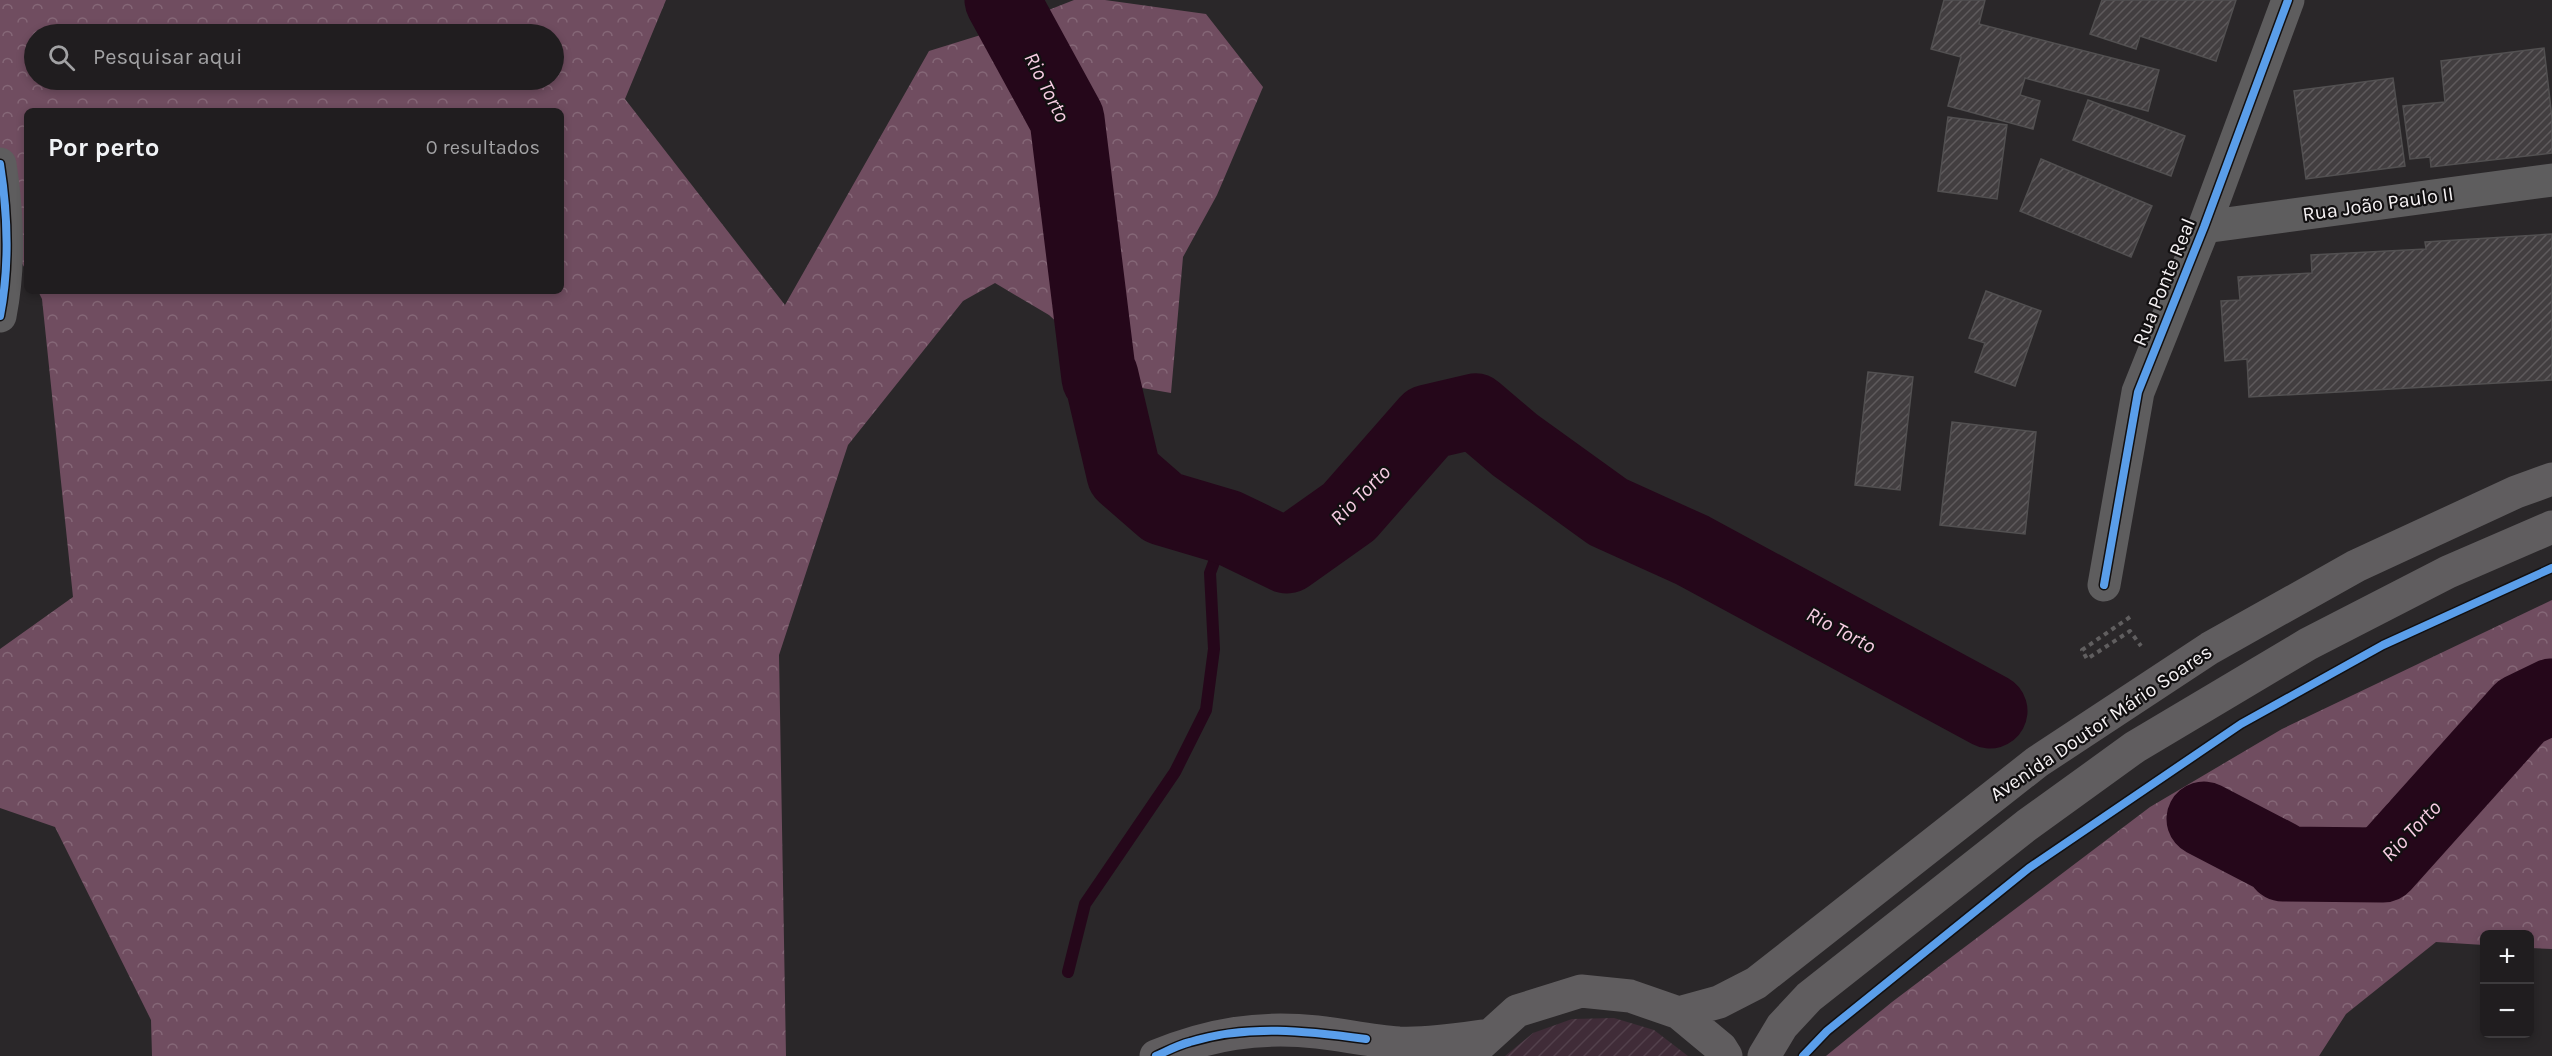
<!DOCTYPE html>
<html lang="pt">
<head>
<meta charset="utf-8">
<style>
  body { margin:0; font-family:Karla,sans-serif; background:#282628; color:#f1f3f6 }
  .controls { position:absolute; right:18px; bottom:18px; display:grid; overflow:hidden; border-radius:9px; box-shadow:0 3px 9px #0003 }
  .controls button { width:54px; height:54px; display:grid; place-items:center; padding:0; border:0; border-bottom:2px solid #3d3b3d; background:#201d1f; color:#f1f3f6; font:30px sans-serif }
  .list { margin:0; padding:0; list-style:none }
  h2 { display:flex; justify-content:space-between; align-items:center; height:78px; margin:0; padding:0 24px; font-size:26px }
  h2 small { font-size:20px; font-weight:400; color:#a2a2a4 }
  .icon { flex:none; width:33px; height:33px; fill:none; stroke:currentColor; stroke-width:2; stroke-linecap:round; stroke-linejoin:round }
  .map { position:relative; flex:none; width:2552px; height:1056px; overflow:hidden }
  .search { position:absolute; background:#201d1f; box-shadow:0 3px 9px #0003; left:24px; top:24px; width:540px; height:66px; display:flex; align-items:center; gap:15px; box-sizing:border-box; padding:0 21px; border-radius:33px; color:#a2a2a4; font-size:22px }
  .panel { position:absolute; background:#201d1f; box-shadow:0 3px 9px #0003; left:24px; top:108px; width:540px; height:186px; border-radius:9px }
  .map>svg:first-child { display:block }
</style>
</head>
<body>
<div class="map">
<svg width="2552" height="1056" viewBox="0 0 2552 1056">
  <defs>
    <pattern id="forest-crowns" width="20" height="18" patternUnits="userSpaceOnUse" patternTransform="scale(1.5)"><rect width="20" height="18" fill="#704d60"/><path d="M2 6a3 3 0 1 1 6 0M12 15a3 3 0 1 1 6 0" fill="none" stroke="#856777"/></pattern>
    <pattern id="garden-furrows" width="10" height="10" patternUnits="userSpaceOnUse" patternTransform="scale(1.5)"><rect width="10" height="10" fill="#402c38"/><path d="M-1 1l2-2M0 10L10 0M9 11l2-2" fill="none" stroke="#53414c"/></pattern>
    <pattern id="building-hatch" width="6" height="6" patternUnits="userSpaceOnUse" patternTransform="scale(1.5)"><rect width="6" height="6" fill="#423e40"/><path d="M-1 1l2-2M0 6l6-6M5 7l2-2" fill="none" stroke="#5e5a5c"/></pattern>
  </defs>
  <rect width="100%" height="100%" fill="#2a2729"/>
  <path fill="url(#forest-crowns)" fill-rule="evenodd" d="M0,0H666L625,99L785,305L929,51L1000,29L1074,0H1105L1206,14L1263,87L1217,195L1183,257L1171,393L1125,385L1049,315L995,283L963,301L848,445L779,655L786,1056H152L151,1020L55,827L0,808V649L73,597L42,299L38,291H561V111H27V272L0,225ZM34,34H554V80H34Z
    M2552,600V949L2530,948V934H2484V945L2436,942L2346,1014L2319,1056H1826L1892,1002L2150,807L2282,729Z"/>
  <path fill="url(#garden-furrows)" d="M1614,1018L1654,1030L1688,1056H1505L1533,1033L1572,1019Z"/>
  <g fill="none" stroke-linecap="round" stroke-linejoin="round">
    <path stroke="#25071a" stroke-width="12" d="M1068,972L1085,904L1175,772L1206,710L1214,649L1210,573L1227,527"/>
    <path stroke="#25071a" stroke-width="75" d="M1002,0L1067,119L1099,378L1101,376L1124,474L1163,508L1227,527L1287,556L1349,512L1428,422L1475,411L1515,445L1608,512L1692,550L1990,711
      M2204,819L2279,858L2283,864L2383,865L2521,711L2552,696"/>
  </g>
  <path fill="url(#building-hatch)" stroke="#525051" stroke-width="1.5" d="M1944,0H1985L1979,24L2159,70L2148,111L2025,78L2020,95L2040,101L2033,129L1948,106L1961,57L1931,49Z
    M2102,0H2236L2216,61L2140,36L2136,49L2090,34Z
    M2544,48L2552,118V153L2431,167L2430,157L2410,159L2403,106L2445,102L2441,61Z
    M2393,78L2405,166L2306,179L2294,91Z
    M2088,100L2185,136L2171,176L2073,140Z
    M1948,117L2007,125L1997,199L1938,191Z
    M2041,159L2152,206L2131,257L2020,211Z
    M2552,234V380L2249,397L2247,359L2225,361L2221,301L2240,300L2238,277L2312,273L2311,255L2426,249L2425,242Z
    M1986,291L2041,311L2015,386L1975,372L1985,343L1969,338Z
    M1868,372L1913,377L1900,490L1855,485Z
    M1952,422L2036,432L2025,534L1940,525Z"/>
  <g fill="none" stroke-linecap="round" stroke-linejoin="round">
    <path stroke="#605e5f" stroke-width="4" stroke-dasharray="4.5 4.5" stroke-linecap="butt" d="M2130,617L2082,650L2087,659L2130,631L2141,646"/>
    <path stroke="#5e5d5e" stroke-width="33" d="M0,164C8,215 10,265 0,316
      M2204,227L2552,180
      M2104,585L2138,392L2204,227L2288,0"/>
    <path stroke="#605d5f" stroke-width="33" d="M1679,1013L1719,1002L1756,983L2037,762L2210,648L2356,566L2516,492L2552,479
      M1474,1050L1517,1011L1581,991L1630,996L1679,1013L1721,1048L1726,1056
      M1156,1056C1210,1034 1258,1026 1317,1032C1344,1035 1371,1041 1399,1043C1429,1044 1460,1039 1490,1035
      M1764,1056L1782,1026L1809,997L2027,825L2135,747L2308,644L2448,572L2552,527"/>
    <defs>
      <path id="cycleway" d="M0,164C8,215 10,265 0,316
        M2104,585L2138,392L2204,227L2288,0
        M1156,1056C1167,1051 1178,1045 1190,1042C1248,1024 1307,1031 1366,1039
        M1803,1056L1827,1031L2029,868L2241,724L2383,645L2552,568"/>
    </defs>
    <use href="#cycleway" stroke="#121011" stroke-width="11"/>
    <use href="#cycleway" stroke="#5a9eea" stroke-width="8"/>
  </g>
  <g text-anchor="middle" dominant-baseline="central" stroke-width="4.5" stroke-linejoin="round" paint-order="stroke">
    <g font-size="20" fill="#f6f2f4" stroke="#121011">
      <text transform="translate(2378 204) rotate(-8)">Rua João Paulo II</text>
      <text transform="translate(2164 282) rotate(-68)">Rua Ponte Real</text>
      <text transform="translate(2101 723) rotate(-34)">Avenida Doutor Mário Soares</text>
    </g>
    <g font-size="21" font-style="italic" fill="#f8cee4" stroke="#121011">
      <text transform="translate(1047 87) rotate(63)">Rio Torto</text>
      <text transform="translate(1360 495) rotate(-45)">Rio Torto</text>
      <text transform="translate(1841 630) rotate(28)">Rio Torto</text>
      <text transform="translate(2411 831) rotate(-46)">Rio Torto</text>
    </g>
  </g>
</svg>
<div class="controls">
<button>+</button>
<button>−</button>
</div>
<div class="search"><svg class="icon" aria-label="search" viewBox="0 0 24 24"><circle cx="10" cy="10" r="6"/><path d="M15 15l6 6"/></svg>Pesquisar aqui</div>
<section class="panel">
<h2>Por perto<small>0 resultados</small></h2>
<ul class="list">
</ul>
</section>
</div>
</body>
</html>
